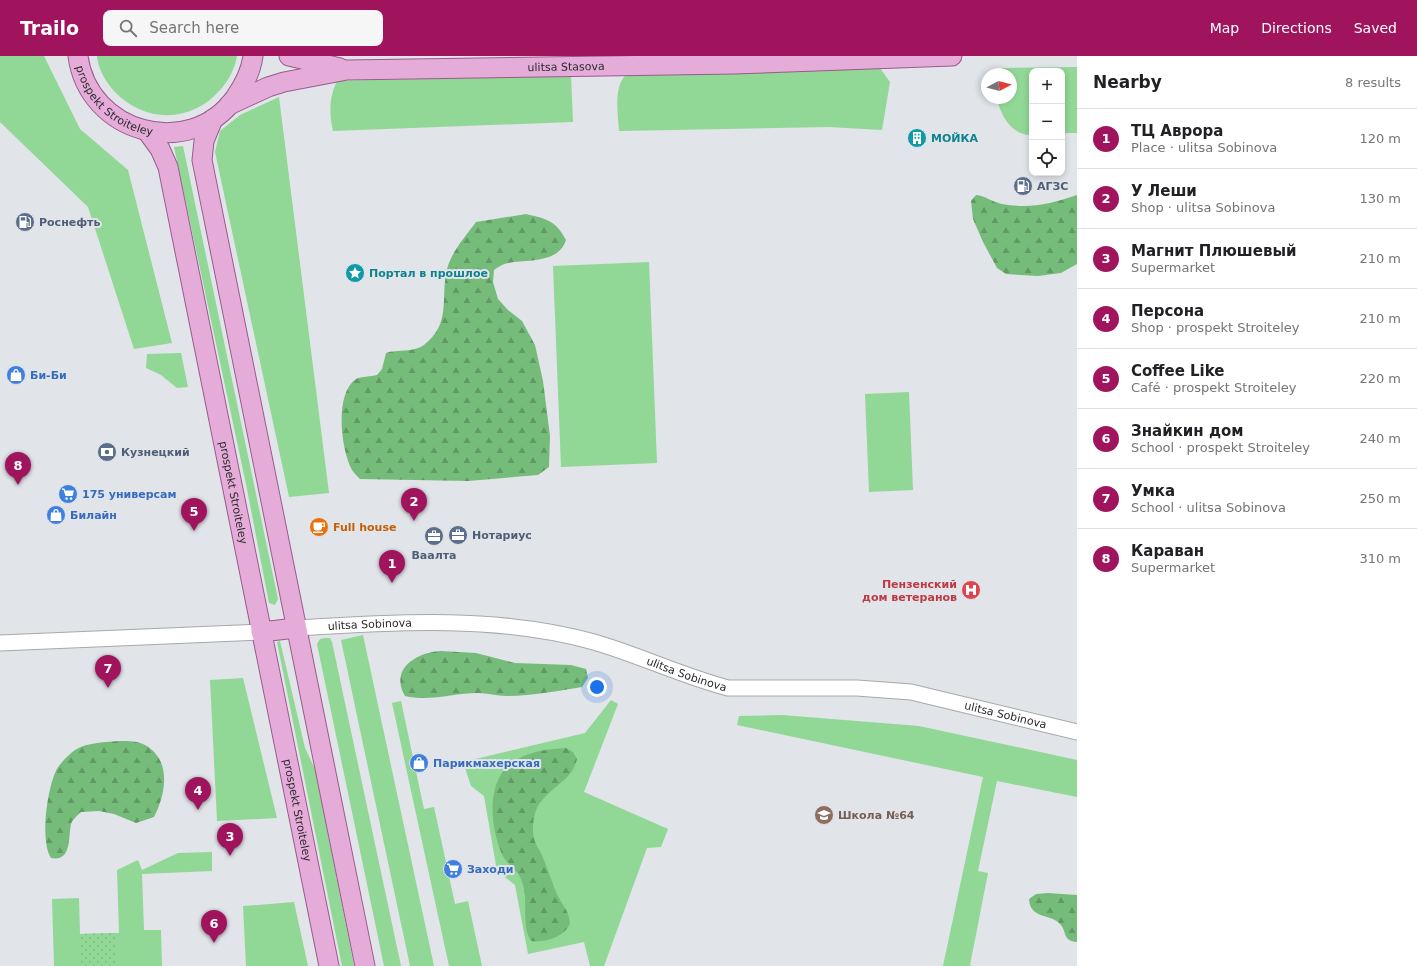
<!DOCTYPE html>
<html lang="en">
<head>
<meta charset="utf-8">
<style>
  body { margin:0; font-family:"DejaVu Sans",sans-serif; background:#f6f6f6; color:#202124 }
  .controls { position:absolute; right:12px; top:12px; display:grid; overflow:hidden; border-radius:8px; box-shadow:0 2px 6px #0003 }
  .controls button { width:36px; height:36px; display:grid; place-items:center; padding:0; border:0; border-bottom:1px solid #e0e0e0; background:#fff; color:#202124; font:20px sans-serif }
  .compass { position:absolute; left:981px; top:12px; width:36px; height:36px; border-radius:50%; background:#fff; box-shadow:0 2px 6px #0003; rotate:83deg }
  .you { position:absolute; left:597px; top:631px; width:14px; height:14px; margin:-10px; border:3px solid #fff; border-radius:50%; background:#1a73e8; box-shadow:0 0 0 6px #1a73e833 }
  .badge { display:grid; place-items:center; width:26px; height:26px; border-radius:50%; background:#a0145e; color:#fff; font-size:13px; font-weight:700 }
  .pin { position:absolute; translate:-50% -33px; filter:drop-shadow(0 1px 2px #0008) }
  .pin::after { content:''; position:absolute; top:21px; width:14px; height:12px; background:inherit; clip-path:polygon(0 0,100% 0,50% 100%) }
  .list { margin:0; padding:0; list-style:none }
  h2 { display:flex; justify-content:space-between; align-items:center; height:52px; margin:0; padding:0 16px; font-size:17px }
  h2 small { font-size:13px; font-weight:400; color:#757577 }
  .list li { display:grid; grid-template-columns:26px 1fr auto; gap:12px; align-items:center; box-sizing:border-box; height:60px; padding:0 16px; border-top:1px solid #e0e0e0 }
  .list b { display:block; font-size:15px; white-space:nowrap }
  .list p { margin:0; font-size:13px; white-space:nowrap; color:#757577 }
  .list em { font-size:13px; font-style:normal; color:#757577 }
  .icon { flex:none; width:22px; height:22px; fill:none; stroke:currentColor; stroke-width:2; stroke-linecap:round; stroke-linejoin:round }
  .map { position:relative; flex:none; width:1077px; height:910px; overflow:hidden }
  header { display:flex; align-items:center; gap:24px; box-sizing:border-box; height:56px; padding:0 20px; background:#a0145e; color:#fff }
  header strong { font-size:19px }
  nav { display:flex; gap:22px; margin-inline-start:auto; font-size:14px }
  .search { width:280px; height:36px; background:#f6f6f6; display:flex; align-items:center; gap:10px; box-sizing:border-box; padding:0 14px; border-radius:8px; color:#757577; font-size:15px }
  main { display:flex }
  aside { flex:1; background:#fff }
  .map>svg:first-child { display:block }
</style>
</head>
<body>
<header>
<strong>Trailo</strong>
<div class="search"><svg class="icon" aria-label="search" viewBox="0 0 24 24"><circle cx="10" cy="10" r="6"/><path d="M15 15l6 6"/></svg>Search here</div>
<nav><a>Map</a><a>Directions</a><a>Saved</a></nav>
</header>
<main>
<div class="map">
<svg width="1077" height="910" viewBox="0 0 1077 910">
  <defs>
    <pattern id="forest-firs" width="22" height="20" patternUnits="userSpaceOnUse"><rect width="22" height="20" fill="#75bc7a"/><path d="M5 1l3.5 6h-7zM16 11l3.5 6h-7z" fill="#609964"/></pattern>
    <pattern id="park-dots" width="8" height="8" patternUnits="userSpaceOnUse"><rect width="8" height="8" fill="#91d795"/><path d="M2 2h.1M6 6h.1" fill="none" stroke="#7db981" stroke-width="1.8" stroke-linecap="round"/></pattern>
  </defs>
  <rect width="100%" height="100%" fill="#e1e4e9"/>
  <path fill="#91d795" d="M0,0H44L80,73L128,114L172,287L134,293L88,151L0,66Z
    M97,0H237C235,12 229,24 221,33C192,67 145,68 114,35C106,26 98,13 97,0Z
    M1077,11V77H1062V15H1032V79C1012,80 1000,59 997,42H1011V18H997L998,12Z
    M880,12L890,26L882,74L829,71L619,75C618,58 613,29 627,18Z
    M571,19L573,66L333,75C329,57 329,42 337,25Z
    M279,41L329,437L289,441L215,96L220,75L240,59Z
    M183,90L278,543L275,549L269,547L246,428L174,91Z
    M649,206L657,407L561,411L553,210Z
    M181,297L188,331L177,332L161,319L146,312L147,298Z
    M909,336L913,434L869,436L865,338Z
    M363,579L434,910H410L341,584Z
    M325,582H330L332,586L401,910H384L317,588L320,583Z
    M280,585L305,692L315,713L354,910H342L277,586Z
    M243,622L277,762L217,765L210,624Z
    M611,644L618,648L584,736L668,773L661,791L647,792L604,910H590L584,886L528,898L515,829L497,815L484,740L471,730L463,706L585,677Z
    M401,645L424,753L434,751L455,848L468,845L482,910H449L392,647Z
    M782,659L919,670L1077,704V741L997,725L978,815L988,817L970,909L972,910H943L983,721L737,669L739,660Z
    M212,796V815L142,818L144,874H161L162,910H54L52,843L79,842L80,878L119,877L117,814L138,804L142,814L178,797Z
    M294,846L308,910H246L243,850Z"/>
  <path fill="url(#forest-firs)" d="M976,139C986,140 992,146 1002,148C1029,153 1051,148 1077,139V208L1061,217L1038,220L1006,218L997,212L983,186L973,163L971,145Z
    M526,158C547,163 555,164 566,184C558,208 529,203 508,207C503,208 498,211 494,214L493,226L498,243L508,254L522,265L535,289L543,325L550,380L549,411L538,419L468,425L360,423C357,420 354,417 352,414C341,394 334,338 356,323C362,320 370,321 377,319L382,313L386,297C397,293 413,297 424,289C452,267 440,242 447,213C452,195 465,181 476,166Z
    M441,595L476,597L515,607L571,609L586,613L588,622L582,631C558,635 531,640 506,640C497,640 488,637 478,637C453,637 430,646 405,640C389,613 417,596 441,595Z
    M121,685C129,685 138,685 145,689C172,704 166,738 154,761L136,767L114,758L99,755L81,756C78,759 72,764 71,768C68,782 72,806 51,802C40,785 47,736 55,717C58,709 68,699 75,694C88,686 106,686 121,685Z
    M566,692L573,696L577,703C572,726 547,732 537,752C533,760 532,773 534,782C535,789 541,795 543,802C549,815 552,829 559,842C564,851 569,856 570,867C565,881 545,887 531,885C520,868 530,843 521,823C517,813 505,807 501,796C490,768 485,722 516,704C530,695 550,693 566,692Z
    M1048,837L1077,839V886C1063,885 1067,877 1061,869C1052,857 1030,864 1029,843L1036,838Z"/>
  <path fill="url(#park-dots)" d="M116,877L117,910H81L80,878Z"/>
  <g fill="none" stroke-linecap="round" stroke-linejoin="round">
    <defs>
      <g id="minor">
        <path id="s1" d="M296,572C394,566 498,559 594,586C639,599 682,620 728,632H857L911,636L1077,676"/>
        <path d="M0,587L261,576"/>
      </g>
      <g id="major">
        <path id="s2" d="M78,0C88,77 189,105 235,42C244,29 251,16 253,0"/>
        <path d="M289,0L340,12"/>
        <path id="s3" d="M229,49L268,31L284,26L347,14L734,8L952,0"/>
        <path d="M213,63L204,85L202,104L365,910"/>
        <path id="s4" d="M147,75L160,93L168,111L329,910"/>
        <path d="M261,576L296,572"/>
      </g>
    </defs>
    <use href="#minor" stroke="#a6a8ad" stroke-width="17"/>
    <use href="#major" stroke="#995a8c" stroke-width="21"/>
    <use href="#minor" stroke="#fff" stroke-width="15"/>
    <use href="#major" stroke="#e6acd9" stroke-width="19"/>
  </g>
  <defs>
    <symbol id="building-disc" viewBox="-11 -11 22 22"><circle r="9.5" fill="#0f9aa8" stroke="#e1e4e9"/><path d="M-4-6H4V6H1V3H-1V6H-4ZM-2.5-4.3h1.7v1.8h-1.7ZM.8-4.3h1.7v1.8H.8ZM-2.5-1h1.7V.8h-1.7ZM.8-1h1.7V.8H.8Z" fill="#fff"/></symbol>
    <symbol id="fuel-disc" viewBox="-11 -11 22 22"><circle r="9.5" fill="#5c6f8a" stroke="#e1e4e9"/><path d="M-5.5-6h7V0h2V4h1.3V-2.5L3-4.5l.8-.8L6-3V5H2.5V1h-1V6h-7ZM-4.2-4.7v3.2H.2V-4.7Z" fill="#fff"/></symbol>
    <symbol id="sight-disc" viewBox="-11 -11 22 22"><circle r="9.5" fill="#0f9aa8" stroke="#e1e4e9"/><path d="M0-6L1.8-2.2L6-1.7L2.9 1.2L3.7 5.4L0 3.3L-3.7 5.4L-2.9 1.2L-6-1.7L-1.8-2.2Z" fill="#fff"/></symbol>
    <symbol id="shop-disc" viewBox="-11 -11 22 22"><circle r="9.5" fill="#3f7fe0" stroke="#e1e4e9"/><path d="M-5-2.5h2.3a2.7 3.5 0 0 1 5.4 0H5L5.5 6h-11ZM-1.5-2.5h3a1.5 2.3 0 0 0-3 0Z" fill="#fff"/></symbol>
    <symbol id="bank-disc" viewBox="-11 -11 22 22"><circle r="9.5" fill="#5c6f8a" stroke="#e1e4e9"/><path d="M-6-4H6V4H-6ZM0-2.3a2.3 2.3 0 1 0 0 4.6a2.3 2.3 0 1 0 0-4.6Z" fill="#fff"/></symbol>
    <symbol id="supermarket-disc" viewBox="-11 -11 22 22"><circle r="9.5" fill="#3f7fe0" stroke="#e1e4e9"/><path d="M-6-5.5h2.5l.6 2H6L4.5 2H-2.5L-4.4-4H-6ZM-1.5 3.2a1.3 1.3 0 1 0 .1 0ZM3 3.2a1.3 1.3 0 1 0 .1 0Z" fill="#fff"/></symbol>
    <symbol id="cafe-disc" viewBox="-11 -11 22 22"><circle r="9.5" fill="#e8710a" stroke="#e1e4e9"/><path d="M-5.5-4.5H6V0H3Q3 3.5 0 3.5H-2.5Q-5.5 3.5-5.5 0ZM3-3.2v2h1.7v-2ZM-6 4.5H4V6H-6Z" fill="#fff"/></symbol>
    <symbol id="office-disc" viewBox="-11 -11 22 22"><circle r="9.5" fill="#5c6f8a" stroke="#e1e4e9"/><path d="M-6-3h4V-5.5h4V-3h4V5H-6ZM-1-4.5V-3h2v-1.5ZM-6 0V1H6V0Z" fill="#fff"/></symbol>
    <symbol id="hospital-disc" viewBox="-11 -11 22 22"><circle r="9.5" fill="#e0444e" stroke="#e1e4e9"/><path d="M-5-5h3v3.5h4V-5h3V5h-3V1.5h-4V5h-3Z" fill="#fff"/></symbol>
    <symbol id="school-disc" viewBox="-11 -11 22 22"><circle r="9.5" fill="#8d6e63" stroke="#e1e4e9"/><path d="M0-5L7-2L0 1L-7-2ZM-4 1L0 2.5L4 1V4Q0 6-4 4Z" fill="#fff"/></symbol>
  </defs>
  <g fill-rule="evenodd">
    <use href="#building-disc" x="906" y="71" width="22" height="22"/>
    <use href="#fuel-disc" x="1012" y="119" width="22" height="22"/>
    <use href="#fuel-disc" x="14" y="155" width="22" height="22"/>
    <use href="#sight-disc" x="344" y="206" width="22" height="22"/>
    <use href="#shop-disc" x="5" y="308" width="22" height="22"/>
    <use href="#bank-disc" x="96" y="385" width="22" height="22"/>
    <use href="#supermarket-disc" x="57" y="427" width="22" height="22"/>
    <use href="#shop-disc" x="45" y="448" width="22" height="22"/>
    <use href="#cafe-disc" x="308" y="460" width="22" height="22"/>
    <use href="#office-disc" x="447" y="468" width="22" height="22"/>
    <use href="#office-disc" x="423" y="469" width="22" height="22"/>
    <use href="#hospital-disc" x="960" y="523" width="22" height="22"/>
    <use href="#shop-disc" x="408" y="696" width="22" height="22"/>
    <use href="#school-disc" x="813" y="748" width="22" height="22"/>
    <use href="#supermarket-disc" x="442" y="802" width="22" height="22"/>
  </g>
  <g text-anchor="middle" dominant-baseline="central" stroke-width="4" stroke-linejoin="round" paint-order="stroke">
    <g font-size="11" fill="#292a2c" stroke="#e1e4e9">
      <text stroke="none"><textPath href="#s3" startOffset="343">ulitsa Stasova</textPath></text>
      <text stroke="none"><textPath href="#s2" startOffset="62">prospekt Stroiteley</textPath></text>
      <text stroke="none"><textPath href="#s4" startOffset="374">prospekt Stroiteley</textPath></text>
      <text stroke="none"><textPath href="#s1" startOffset="74">ulitsa Sobinova</textPath></text>
      <text stroke="none"><textPath href="#s1" startOffset="398">ulitsa Sobinova</textPath></text>
      <text stroke="none"><textPath href="#s1" startOffset="722">ulitsa Sobinova</textPath></text>
      <text stroke="none"><textPath href="#s4" startOffset="698">prospekt Stroiteley</textPath></text>
    </g>
    <g font-size="11" font-weight="bold" fill="#0d838f" stroke="#e1e4e9" text-anchor="start">
      <text x="931" y="82">МОЙКА</text>
      <text x="369" y="217">Портал в прошлое</text>
    </g>
    <g font-size="11" font-weight="bold" fill="#4e5e75" stroke="#e1e4e9" text-anchor="start">
      <text x="1037" y="130">АГЗС</text>
      <text x="39" y="166">Роснефть</text>
      <text x="121" y="396">Кузнецкий</text>
      <text x="472" y="479">Нотариус</text>
      <text x="434" y="499" text-anchor="middle">Ваалта</text>
    </g>
    <g font-size="11" font-weight="bold" fill="#366cbe" stroke="#e1e4e9" text-anchor="start">
      <text x="30" y="319">Би-Би</text>
      <text x="82" y="438">175 универсам</text>
      <text x="70" y="459">Билайн</text>
      <text x="433" y="707">Парикмахерская</text>
      <text x="467" y="813">Заходи</text>
    </g>
    <g font-size="11" font-weight="bold" fill="#c56008" stroke="#e1e4e9" text-anchor="start">
      <text x="333" y="471">Full house</text>
    </g>
    <g font-size="11" font-weight="bold" fill="#be3a42" stroke="#e1e4e9" text-anchor="end">
      <text x="957" y="528">Пензенский<tspan x="957" dy="13">дом ветеранов</tspan></text>
    </g>
    <g font-size="11" font-weight="bold" fill="#785e54" stroke="#e1e4e9" text-anchor="start">
      <text x="838" y="759">Школа №64</text>
    </g>
  </g>
</svg>
<div class="controls">
<button>+</button>
<button>−</button>
<button><svg class="icon" aria-label="locate" viewBox="0 0 24 24"><circle cx="12" cy="12" r="6"/><path d="M12 2v4M12 18v4M2 12h4M18 12h4"/></svg></button>
</div>
<svg class="compass" viewBox="-18 -18 36 36"><path d="M0-13l5 13h-10z" fill="#e53935"/><path d="M0 13l5-13h-10z" fill="#757577"/></svg>
<div class="you"></div>
<div class="pin badge" style="left:392px;top:527px">1</div>
<div class="pin badge" style="left:414px;top:465px">2</div>
<div class="pin badge" style="left:230px;top:800px">3</div>
<div class="pin badge" style="left:198px;top:754px">4</div>
<div class="pin badge" style="left:194px;top:475px">5</div>
<div class="pin badge" style="left:214px;top:887px">6</div>
<div class="pin badge" style="left:108px;top:632px">7</div>
<div class="pin badge" style="left:18px;top:429px">8</div>
</div>
<aside>
<h2>Nearby<small>8 results</small></h2>
<ul class="list">
<li><span class="badge">1</span><div><b>ТЦ Аврора</b><p>Place · ulitsa Sobinova</p></div><em>120 m</em></li>
<li><span class="badge">2</span><div><b>У Леши</b><p>Shop · ulitsa Sobinova</p></div><em>130 m</em></li>
<li><span class="badge">3</span><div><b>Магнит Плюшевый</b><p>Supermarket</p></div><em>210 m</em></li>
<li><span class="badge">4</span><div><b>Персона</b><p>Shop · prospekt Stroiteley</p></div><em>210 m</em></li>
<li><span class="badge">5</span><div><b>Coffee Like</b><p>Café · prospekt Stroiteley</p></div><em>220 m</em></li>
<li><span class="badge">6</span><div><b>Знайкин дом</b><p>School · prospekt Stroiteley</p></div><em>240 m</em></li>
<li><span class="badge">7</span><div><b>Умка</b><p>School · ulitsa Sobinova</p></div><em>250 m</em></li>
<li><span class="badge">8</span><div><b>Караван</b><p>Supermarket</p></div><em>310 m</em></li>
</ul>
</aside>
</main>
</body>
</html>
